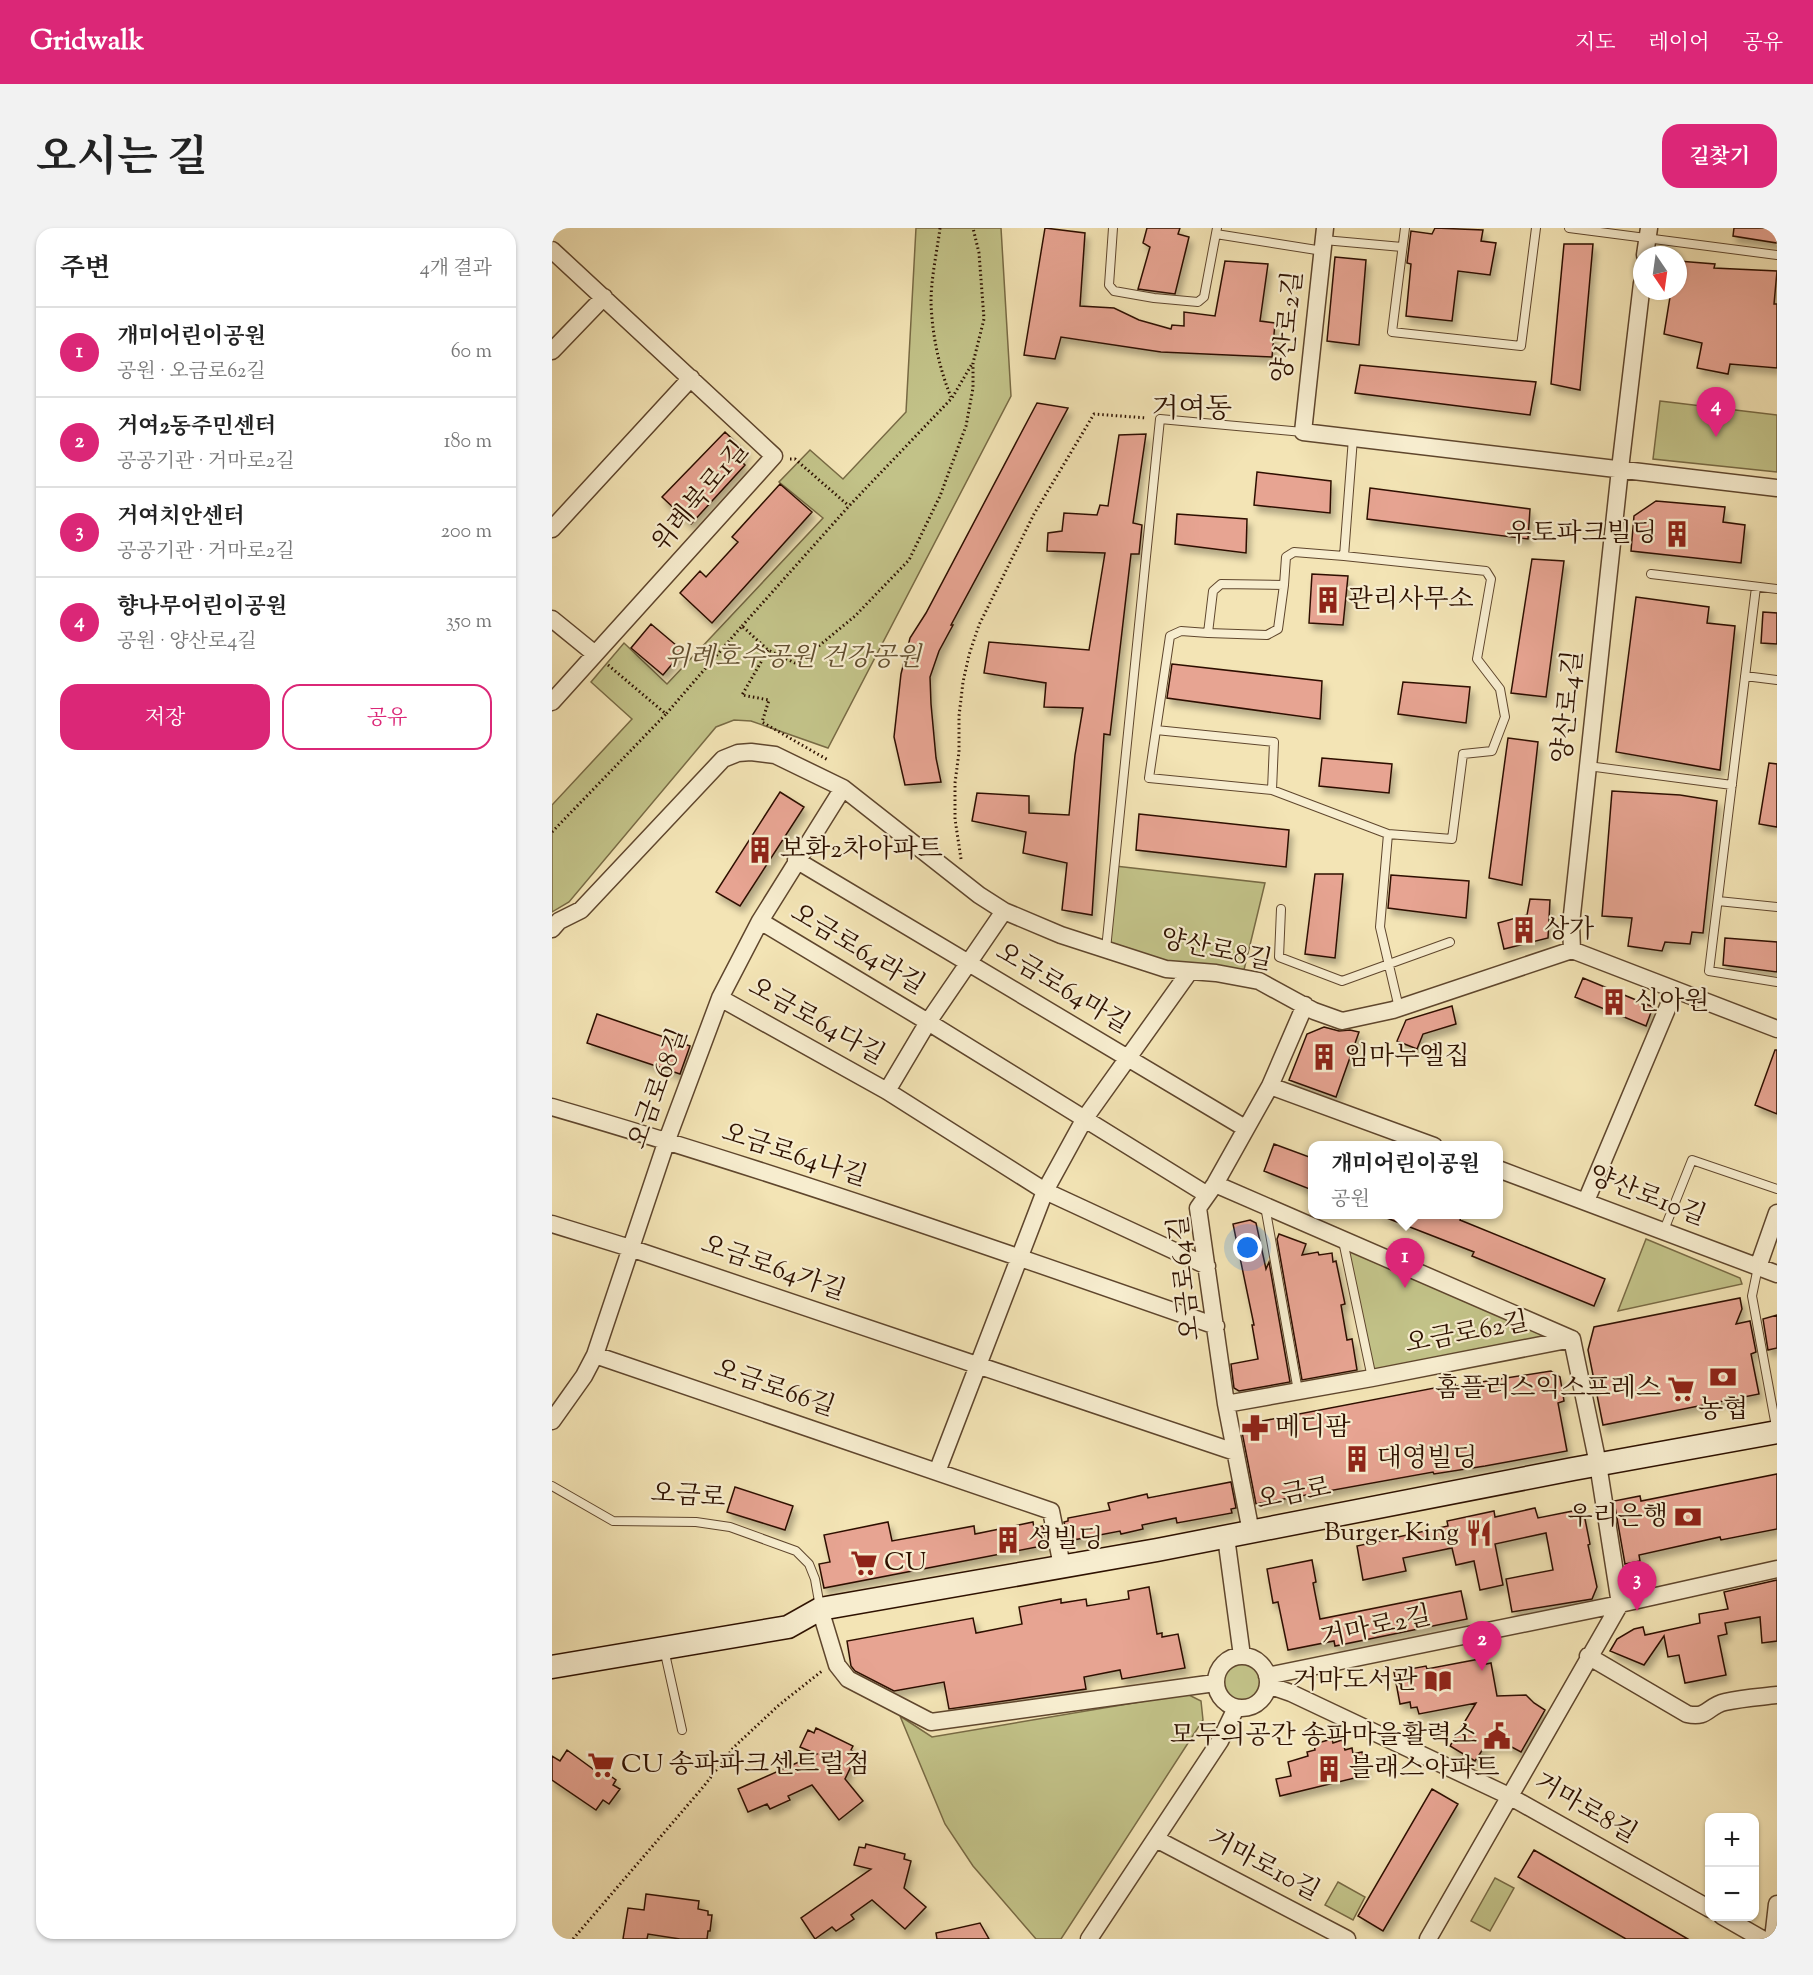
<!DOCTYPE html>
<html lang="ko">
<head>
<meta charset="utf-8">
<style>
  body { margin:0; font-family:"Sorts Mill Goudy","Noto Serif KR",serif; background:#f2f2f2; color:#222 }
  .controls { position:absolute; right:18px; bottom:18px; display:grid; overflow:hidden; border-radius:12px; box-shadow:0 2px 4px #0004 }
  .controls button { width:54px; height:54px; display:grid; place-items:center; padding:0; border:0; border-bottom:2px solid #e0e0e0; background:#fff; color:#222; font:30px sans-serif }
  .compass { position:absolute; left:1081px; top:18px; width:54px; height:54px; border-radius:50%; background:#fff; box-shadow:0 2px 4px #0004; rotate:167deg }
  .you { position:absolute; left:696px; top:1020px; width:21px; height:21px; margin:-15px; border:4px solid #fff; border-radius:50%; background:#1a73e8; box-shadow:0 0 0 9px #1a73e833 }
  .badge { display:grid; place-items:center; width:39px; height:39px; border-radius:50%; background:#db2777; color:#fff; font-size:20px; font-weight:700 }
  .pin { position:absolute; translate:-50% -50px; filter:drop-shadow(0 2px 3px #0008) }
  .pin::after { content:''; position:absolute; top:32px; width:21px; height:18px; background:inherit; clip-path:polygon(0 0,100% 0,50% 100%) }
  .popup { position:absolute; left:756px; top:913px; width:195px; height:78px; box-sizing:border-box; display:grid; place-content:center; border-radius:12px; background:#fff; filter:drop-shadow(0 2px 4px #0005); font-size:20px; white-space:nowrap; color:#767676 }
  .popup b { font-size:22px; color:#222 }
  .popup::after { content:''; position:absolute; left:50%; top:100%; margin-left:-12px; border:12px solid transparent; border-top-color:#fff }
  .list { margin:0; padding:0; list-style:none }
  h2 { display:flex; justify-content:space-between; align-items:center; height:78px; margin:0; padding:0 24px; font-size:26px }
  h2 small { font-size:20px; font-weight:400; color:#767676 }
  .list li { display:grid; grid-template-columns:39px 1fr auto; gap:18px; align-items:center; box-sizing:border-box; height:90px; padding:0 24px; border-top:2px solid #e0e0e0 }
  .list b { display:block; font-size:22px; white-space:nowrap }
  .list p { margin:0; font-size:20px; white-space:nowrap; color:#767676 }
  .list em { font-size:20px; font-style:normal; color:#767676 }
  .actions { display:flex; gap:12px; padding:18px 24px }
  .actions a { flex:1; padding:14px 0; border:2px solid #db2777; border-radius:18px; text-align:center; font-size:21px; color:#db2777 }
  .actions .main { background:#db2777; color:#fff }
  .map { position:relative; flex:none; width:1225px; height:1711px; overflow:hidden; border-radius:18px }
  header { display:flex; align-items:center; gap:36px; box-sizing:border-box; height:84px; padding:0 30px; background:#db2777; color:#fff }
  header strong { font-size:28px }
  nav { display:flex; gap:33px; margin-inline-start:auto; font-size:21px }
  .intro { display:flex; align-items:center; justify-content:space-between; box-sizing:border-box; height:144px; padding:0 36px }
  h1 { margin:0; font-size:42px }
  .button { padding:15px 27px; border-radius:18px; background:#db2777; color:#fff; font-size:21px; font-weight:700 }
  main { display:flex; gap:36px; padding:0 36px }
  aside { flex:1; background:#fff; border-radius:18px; box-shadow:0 2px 4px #0004 }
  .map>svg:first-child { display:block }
</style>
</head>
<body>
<header>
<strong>Gridwalk</strong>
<nav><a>지도</a><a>레이어</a><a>공유</a></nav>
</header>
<div class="intro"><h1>오시는 길</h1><a class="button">길찾기</a></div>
<main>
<aside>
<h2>주변<small>4개 결과</small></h2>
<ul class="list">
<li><span class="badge">1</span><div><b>개미어린이공원</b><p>공원 · 오금로62길</p></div><em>60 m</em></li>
<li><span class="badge">2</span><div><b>거여2동주민센터</b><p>공공기관 · 거마로2길</p></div><em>180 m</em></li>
<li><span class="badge">3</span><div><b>거여치안센터</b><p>공공기관 · 거마로2길</p></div><em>200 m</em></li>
<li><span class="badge">4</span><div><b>향나무어린이공원</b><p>공원 · 양산로4길</p></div><em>350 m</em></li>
</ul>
<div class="actions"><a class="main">저장</a><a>공유</a></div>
</aside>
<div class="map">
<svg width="1225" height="1711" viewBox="0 0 1225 1711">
  <defs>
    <filter id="shadow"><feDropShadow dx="3.5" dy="6" stdDeviation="3" flood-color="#0004"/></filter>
  </defs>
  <rect width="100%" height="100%" fill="#f3e4b5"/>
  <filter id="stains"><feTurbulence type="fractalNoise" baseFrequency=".00333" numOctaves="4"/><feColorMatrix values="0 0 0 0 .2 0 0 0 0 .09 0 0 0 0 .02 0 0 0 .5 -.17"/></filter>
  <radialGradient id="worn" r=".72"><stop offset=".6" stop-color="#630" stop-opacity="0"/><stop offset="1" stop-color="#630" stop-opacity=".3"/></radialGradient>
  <path fill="#c2c288" stroke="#786a44" stroke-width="1.5" d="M364,0H449L459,168L276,520L199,493L182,492L164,499L17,674L0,684V577L80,491L39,454L72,415L115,456L271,290L227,254L258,222L291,251L354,184Z
    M1108,173L1225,187V244L1101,231Z
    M563,638L713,655L690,750L554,721Z
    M790,1010L1020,1111L820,1150Z
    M1094,1011L1188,1050L1190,1056L1066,1083Z
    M667 1454a23 23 0 1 1 46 0a23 23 0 1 1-46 0Z
    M635,1466L649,1473L651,1492L509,1711H484L421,1638L393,1596L348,1488L380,1509Z
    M943,1650L962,1660L938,1703L919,1693Z
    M786,1654L813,1669L801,1692L773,1677Z"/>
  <path fill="#e7a492" stroke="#2e1100" stroke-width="1.5" filter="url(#shadow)" d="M493,0L533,5L528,78L562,80L587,92L619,101L620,97L632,98V84L663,88L673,33L716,36L708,93L723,95L720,129L609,124L509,109L503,131L472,127Z
    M595,0H628L626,6L637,9L623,66L586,61L598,19L591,15Z
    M883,0L931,2L929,13L944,15L938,47L906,43L900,93L854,88L859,36L855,35L859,3L880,6Z
    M1182,0H1225V15L1181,8Z
    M1012,16H1041L1028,162L999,156Z
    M783,29L814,32L807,117L775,113Z
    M1126,33L1163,36L1162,40L1225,43L1222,76H1225V140L1178,136L1176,146L1145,140L1150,115L1112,106L1119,63H1126Z
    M808,137L984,154L978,187L803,165Z
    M485,175L516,180L399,397H401L387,423L378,449L379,476L384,530L389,554L353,557L342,509L349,446L358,410L374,385Z
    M173,204L194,224L187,231L193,237L139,296L110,269Z
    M594,206L581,295L590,297L587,326H579L558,507L552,506L540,687L510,682L515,635L471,625L474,604L420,593L425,565L477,568V585L517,587L523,527L531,480L492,479L494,455L432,445L437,414L537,422L553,325L495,323L496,305L510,303L512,285L545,287L548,277L556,278L567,207Z
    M705,244L779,253L778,285L702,277Z
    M228,256L260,284L160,395L128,365L148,343L154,349L186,314L180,309Z
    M818,260L978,281L976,311L815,291Z
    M1104,273L1173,279L1171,294L1193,297L1189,335L1079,323L1082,288Z
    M625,286L695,291L694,325L623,316Z
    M980,331L1012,333L994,469L959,465Z
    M760,346L796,348L791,397L757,395Z
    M1084,369L1157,379L1155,395L1183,398L1168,542L1064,524Z
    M1211,384L1225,385V416L1209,415Z
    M99,396L131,423L111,447L79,420Z
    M620,436L770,453L768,491L615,470Z
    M851,454L918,459L914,495L846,486Z
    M956,510L986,514L970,657L937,650Z
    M770,530L840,536L837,565L767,558Z
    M1217,535L1225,536V599L1207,596Z
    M1060,563L1128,567L1165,573L1151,705L1140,704L1138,716L1113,714L1110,723L1076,718L1080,690L1050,688Z
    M228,564L252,579L188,678L164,664Z
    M587,586L737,602L734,639L584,622Z
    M763,646H791L783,730L753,726Z
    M839,647L917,653L914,690L836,680Z
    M978,671L998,672L996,710L952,721L946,695L975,687Z
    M1173,710L1225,714V744L1171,737Z
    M1031,750L1101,779L1094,798L1023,769Z
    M900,778L904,796L871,806L865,821L845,813L854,792Z
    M45,786L138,818L128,846L35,815Z
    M772,799L787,803L798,802L807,804L784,869L737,852L755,806Z
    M1223,822H1225V886L1203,877Z
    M722,916L760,930V962L712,943Z
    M827,987H910L908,992L1053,1051L1042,1078L920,1028L922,1024Z
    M698,992L704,995L714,1041L717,1034L738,1154L687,1163L682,1160L679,1136L706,1131L700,1097H702L681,996Z
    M727,1006L754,1016L750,1027L766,1024L767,1027L780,1025L781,1034L784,1033L793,1076L789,1077L795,1112L800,1111L805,1142L750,1152L725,1011Z
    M1188,1070L1190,1081L1184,1096L1198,1093L1204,1124L1199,1126L1207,1166L1051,1197L1036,1122L1042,1099Z
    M1225,1087V1120L1216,1122L1211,1091Z
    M999,1143L1008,1149L1012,1173L1006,1175L1015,1223L933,1238L882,1246L881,1244L704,1276L690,1204L695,1196L903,1156L904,1158Z
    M1225,1246V1301L1169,1312L1168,1309L1087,1327L1088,1333L1073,1336L1062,1273L1088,1268L1089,1273Z
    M679,1254L684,1280L679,1281L680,1285L625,1295L624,1290L590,1297L591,1301L569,1306L568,1303L516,1313L512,1294L516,1293V1290L558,1282L556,1275L595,1266L596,1270Z
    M183,1259L241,1278L233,1302L175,1284Z
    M983,1280L986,1290L1031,1281L1038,1316L1036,1317L1045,1359L1040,1371L960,1384L954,1351L1001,1342L994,1305L943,1316L951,1357L928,1362L922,1333L904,1337L900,1320L851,1330L854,1343L811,1352L805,1318L896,1298L895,1293L942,1283L943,1289Z
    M336,1294L340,1313L422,1298L423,1306L481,1294L482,1300L491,1298L495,1317L272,1360L267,1336L278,1334L272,1307Z
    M760,1332L764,1354L761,1355L768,1391L909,1363L915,1391L783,1418L782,1413L736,1422L726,1374L721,1375L715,1341Z
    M1225,1352V1413L1210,1415L1208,1389L1173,1395L1175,1406L1166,1408L1174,1447L1133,1455L1127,1427L1116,1429L1112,1408L1092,1437L1058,1423L1065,1411L1082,1401L1091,1399L1093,1407L1148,1395L1147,1386L1176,1381L1172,1364Z
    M597,1359L605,1406L610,1405V1409L626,1406L633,1440L570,1451L568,1442L532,1449L534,1461L397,1481L392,1454L342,1463L303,1443L299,1438L295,1413L421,1390L424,1405L470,1396L467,1379L509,1371V1375L534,1371L535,1378L577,1371L576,1363Z
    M933,1430L934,1436L939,1435L945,1468L974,1467L982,1475L993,1482L969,1524L956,1517L933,1518L923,1533L898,1518L924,1475L867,1486L865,1479L859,1480L858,1474L848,1476L842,1444L874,1438L875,1441Z
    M264,1500L301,1518L299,1522L305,1526L293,1551L311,1573L287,1592L260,1557L236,1568L238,1572L218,1581L215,1576L196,1584L186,1561L265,1526L248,1519L256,1502L262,1505Z
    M780,1511L781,1515L790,1512L793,1522L800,1520L801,1526L810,1524L814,1542L810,1543L811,1548L728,1568L724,1551L739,1548L736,1534L756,1528L755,1524L763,1522L762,1516Z
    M15,1522L41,1541L44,1538L64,1552L61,1557L68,1561L57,1576L51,1572L44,1582L0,1552V1528L8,1533Z
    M880,1561L906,1576L831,1703L806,1688Z
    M314,1616L353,1626L352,1631L359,1633L352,1660L374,1679L353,1701L320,1672L299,1687L302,1691L284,1703L280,1699L263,1711L249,1690L319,1641L302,1637L307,1619L313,1620Z
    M982,1622L1136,1711H1074L966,1649Z
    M94,1666L147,1673L146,1681L156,1683V1687H160L158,1703H156L155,1711H128L96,1706L95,1711H71L76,1680L92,1682Z
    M428,1695L437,1711H385L384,1705Z"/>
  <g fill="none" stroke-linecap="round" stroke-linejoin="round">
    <defs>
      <path id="lane" d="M561,0L557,57L562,63L602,70L646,74L652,69L665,0
        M853,0L840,104L969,118L984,0
        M1017,0L1225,27
        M664,6L771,23
        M772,12L850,19
        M801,210L792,328L934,343L939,351L925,431L948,461L953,489L940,523L911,526L900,611L836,606L828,699L847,780
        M1099,346L1225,361
        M732,357L669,356L661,363L656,405L715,407L726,401L732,357L734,329L742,324L792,328
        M1204,359L1157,743L1225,754
        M1193,448L1225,452
        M604,502L597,550L720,562L722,514L604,502L618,408L629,403L656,405
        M1036,538L1180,557
        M720,562L836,606
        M1166,673L1225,679
        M729,681L727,729L790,753L898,714
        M554,721L608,191L751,204
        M713,978L746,1163
        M1112,1002L1140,932L1225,961
        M791,1013L820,1150
        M1206,1039L1200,1068L1225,1204
        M0,1258L61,1293L144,1294L178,1299L244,1323L257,1336L263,1351L268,1379
        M112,1421L130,1502"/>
      <path id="street" d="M773,0L751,204L1225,260
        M0,22L222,228L0,474
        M1093,27L1097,0
        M0,123L52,69
        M0,301L139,150
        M0,391L43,426
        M244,632L693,900
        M208,693L376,794L654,966
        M0,701L7,693L29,682L171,531L186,525L199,524L223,527L291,560L427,667L452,683L509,707L614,741L664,745L707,753L762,783L790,793L841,782L1020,722L1225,801
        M1020,722L1019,696L1068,241L1090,55
        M168,770L335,863L493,963L655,1038
        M718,858L882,918
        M335,863L376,794L452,683
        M0,879C224,944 444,1021 664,1098
        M946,941L1225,1046
        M663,956L1020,1111
        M1034,973L1123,762
        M0,996L78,1020L683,1224
        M1206,1039L1225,985
        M43,1127L499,1283L510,1338
        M674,1176L820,1150L1020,1111
        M0,1193L32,1148L43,1127L115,912L168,770L208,693L291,560
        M385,1244L493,963L533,890L638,743
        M699,1304L674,1176L646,980L663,956L718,858L753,777
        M674,1309L690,1428
        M268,1381L285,1437L296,1451L379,1494L663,1455
        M664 1454a26 26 0 1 1 52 0a26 26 0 1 1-52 0Z
        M1036,1428L1135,1486C1156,1491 1155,1478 1173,1474C1190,1470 1208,1469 1225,1467
        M715,1448L1068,1376L1225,1341
        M716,1457L739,1465L957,1568L1158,1681
        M604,1611L795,1711
        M1170,1688L1210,1711
        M537,1711L668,1513L684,1480
        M876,1711L1068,1376L1046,1236L1020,1111
        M1221,1711L1225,1676"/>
      <path id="secondary" d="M0,1439L236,1399L268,1381L605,1322L1021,1241L1225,1204"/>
    </defs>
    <use href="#lane" stroke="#5f462d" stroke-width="10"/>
    <use href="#street" stroke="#5f462d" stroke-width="19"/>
    <use href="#secondary" stroke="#2e1100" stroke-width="25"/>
    <path stroke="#2e1100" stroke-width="3" stroke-dasharray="1.5 3" stroke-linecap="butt" d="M388,0C385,24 379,50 379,74C380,106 387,140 399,169
      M238,231H243L297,278
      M190,398L297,278L400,170L420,136
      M216,422L190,467L217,472L210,494L276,532
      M56,437L114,486L190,398L216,422L245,436L303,388L357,332L388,268L414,198L421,160V135L432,91L427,25L421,0
      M0,604L114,486
      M409,631L403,591V555L407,524V488L411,454L417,427L427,397L482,286L542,186L595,190
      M21,1711L152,1558L182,1519L227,1477L270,1443"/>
    <use href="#lane" stroke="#f7edcf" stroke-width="8"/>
    <use href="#street" stroke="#f7edcf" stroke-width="16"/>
    <use href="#secondary" stroke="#f7edcf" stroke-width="22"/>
  </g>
  <defs>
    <symbol id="building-bare" viewBox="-9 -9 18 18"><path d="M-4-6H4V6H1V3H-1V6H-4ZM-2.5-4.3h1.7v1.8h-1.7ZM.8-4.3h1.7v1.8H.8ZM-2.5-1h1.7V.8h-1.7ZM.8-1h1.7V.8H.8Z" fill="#8f2418" stroke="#f7edcf" stroke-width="2.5" paint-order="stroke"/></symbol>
    <symbol id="bank-bare" viewBox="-9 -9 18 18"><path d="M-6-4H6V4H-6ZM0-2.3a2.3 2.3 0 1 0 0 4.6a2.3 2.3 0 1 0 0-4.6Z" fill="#8f2418" stroke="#f7edcf" stroke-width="2.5" paint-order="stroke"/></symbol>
    <symbol id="supermarket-bare" viewBox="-9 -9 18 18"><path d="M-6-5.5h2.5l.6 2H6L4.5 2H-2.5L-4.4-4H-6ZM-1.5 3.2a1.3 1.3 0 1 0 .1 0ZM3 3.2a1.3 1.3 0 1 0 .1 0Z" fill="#8f2418" stroke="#f7edcf" stroke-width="2.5" paint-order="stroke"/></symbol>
    <symbol id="pharmacy-bare" viewBox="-9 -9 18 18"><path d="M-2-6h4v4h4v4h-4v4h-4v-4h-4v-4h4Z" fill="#8f2418" stroke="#f7edcf" stroke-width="2.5" paint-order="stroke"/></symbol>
    <symbol id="restaurant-bare" viewBox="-9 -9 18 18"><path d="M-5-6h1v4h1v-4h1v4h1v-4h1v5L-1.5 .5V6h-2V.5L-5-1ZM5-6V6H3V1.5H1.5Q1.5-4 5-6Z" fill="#8f2418" stroke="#f7edcf" stroke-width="2.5" paint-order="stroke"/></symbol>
    <symbol id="library-bare" viewBox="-9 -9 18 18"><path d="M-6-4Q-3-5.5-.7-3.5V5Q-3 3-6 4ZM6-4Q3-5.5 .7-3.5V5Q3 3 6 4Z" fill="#8f2418" stroke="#f7edcf" stroke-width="2.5" paint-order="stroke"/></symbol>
    <symbol id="civic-bare" viewBox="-9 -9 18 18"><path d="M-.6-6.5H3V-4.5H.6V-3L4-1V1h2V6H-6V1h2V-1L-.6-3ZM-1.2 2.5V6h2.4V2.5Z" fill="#8f2418" stroke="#f7edcf" stroke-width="2.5" paint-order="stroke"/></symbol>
  </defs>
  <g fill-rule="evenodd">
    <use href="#building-bare" x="1106" y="287" width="38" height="38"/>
    <use href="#building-bare" x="757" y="353" width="38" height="38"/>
    <use href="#building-bare" x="189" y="603" width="38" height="38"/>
    <use href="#building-bare" x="953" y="683" width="38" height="38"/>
    <use href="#building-bare" x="1043" y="755" width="38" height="38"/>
    <use href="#building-bare" x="753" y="810" width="38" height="38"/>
    <use href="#bank-bare" x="1152" y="1130" width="38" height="38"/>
    <use href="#supermarket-bare" x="1110" y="1142" width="38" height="38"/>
    <use href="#pharmacy-bare" x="684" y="1181" width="38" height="38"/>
    <use href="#building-bare" x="786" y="1212" width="38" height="38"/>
    <use href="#bank-bare" x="1117" y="1270" width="38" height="38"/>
    <use href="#restaurant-bare" x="908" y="1286" width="38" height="38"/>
    <use href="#building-bare" x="437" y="1293" width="38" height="38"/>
    <use href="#supermarket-bare" x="293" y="1316" width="38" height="38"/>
    <use href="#library-bare" x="867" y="1434" width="38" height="38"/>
    <use href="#civic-bare" x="926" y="1489" width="38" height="38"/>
    <use href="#supermarket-bare" x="30" y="1518" width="38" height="38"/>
    <use href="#building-bare" x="758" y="1522" width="38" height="38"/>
  </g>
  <g text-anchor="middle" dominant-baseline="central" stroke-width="4.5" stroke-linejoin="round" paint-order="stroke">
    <g font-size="26" fill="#2e1100" stroke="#f7edcf">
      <text transform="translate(737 99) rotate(-84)">양산로2길</text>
      <text transform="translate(149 269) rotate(-50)">위례북로1길</text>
      <text transform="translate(1017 479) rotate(-84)">양산로4길</text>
      <text transform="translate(305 722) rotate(31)">오금로64라길</text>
      <text transform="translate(664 723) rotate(12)">양산로8길</text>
      <text transform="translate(510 761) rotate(31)">오금로64마길</text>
      <text transform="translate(264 794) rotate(29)">오금로64다길</text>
      <text transform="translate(107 861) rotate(-70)">오금로68길</text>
      <text transform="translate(242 928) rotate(18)">오금로64나길</text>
      <text transform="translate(1095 969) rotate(21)">양산로10길</text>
      <text transform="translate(221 1041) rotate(19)">오금로64가길</text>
      <text transform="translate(634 1050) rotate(-96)">오금로64길</text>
      <text transform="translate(915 1106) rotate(-11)">오금로62길</text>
      <text transform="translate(222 1161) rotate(19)">오금로66길</text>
      <text transform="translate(742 1267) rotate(-11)">오금로</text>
      <text transform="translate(136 1269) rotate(4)">오금로</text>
      <text transform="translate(824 1400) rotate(-12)">거마로2길</text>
      <text transform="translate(1033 1581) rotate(30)">거마로8길</text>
      <text transform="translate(711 1638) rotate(28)">거마로10길</text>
    </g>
    <g font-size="26" fill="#2e1100" stroke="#f7edcf" text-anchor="start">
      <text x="1105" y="306" text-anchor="end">우토파크빌딩</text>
      <text x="796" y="372">관리사무소</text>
      <text x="228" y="622">보화2차아파트</text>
      <text x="992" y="702">상가</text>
      <text x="1082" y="774">신아원</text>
      <text x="792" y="829">임마누엘집</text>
      <text x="1109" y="1161" text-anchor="end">홈플러스익스프레스</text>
      <text x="1171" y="1182" text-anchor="middle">농협</text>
      <text x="723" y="1200">메디팜</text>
      <text x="825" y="1231">대영빌딩</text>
      <text x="1116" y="1289" text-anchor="end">우리은행</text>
      <text x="907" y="1305" text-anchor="end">Burger King</text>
      <text x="476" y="1312">성빌딩</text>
      <text x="332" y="1335">CU</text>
      <text x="866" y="1453" text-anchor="end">거마도서관</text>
      <text x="925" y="1508" text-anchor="end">모두의공간 송파마을활력소</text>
      <text x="69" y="1537">CU 송파파크센트럴점</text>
      <text x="797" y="1541">블래스아파트</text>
    </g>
    <g font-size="26" font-style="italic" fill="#624f30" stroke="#f7edcf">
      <text x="241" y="430">위례호수공원 건강공원</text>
    </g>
    <g font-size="28" fill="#2e1100" stroke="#f7edcf">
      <text x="640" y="182">거여동</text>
    </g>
  </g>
  <rect width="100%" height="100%" filter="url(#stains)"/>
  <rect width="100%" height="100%" fill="url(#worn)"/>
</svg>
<div class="controls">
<button>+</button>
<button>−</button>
</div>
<svg class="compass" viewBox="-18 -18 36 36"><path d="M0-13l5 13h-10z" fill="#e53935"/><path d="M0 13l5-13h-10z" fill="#767676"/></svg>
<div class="you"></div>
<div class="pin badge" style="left:853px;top:1060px">1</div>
<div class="popup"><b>개미어린이공원</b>공원</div>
<div class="pin badge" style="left:930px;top:1443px">2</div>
<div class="pin badge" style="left:1085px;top:1383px">3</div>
<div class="pin badge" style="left:1164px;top:209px">4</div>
</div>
</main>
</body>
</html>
